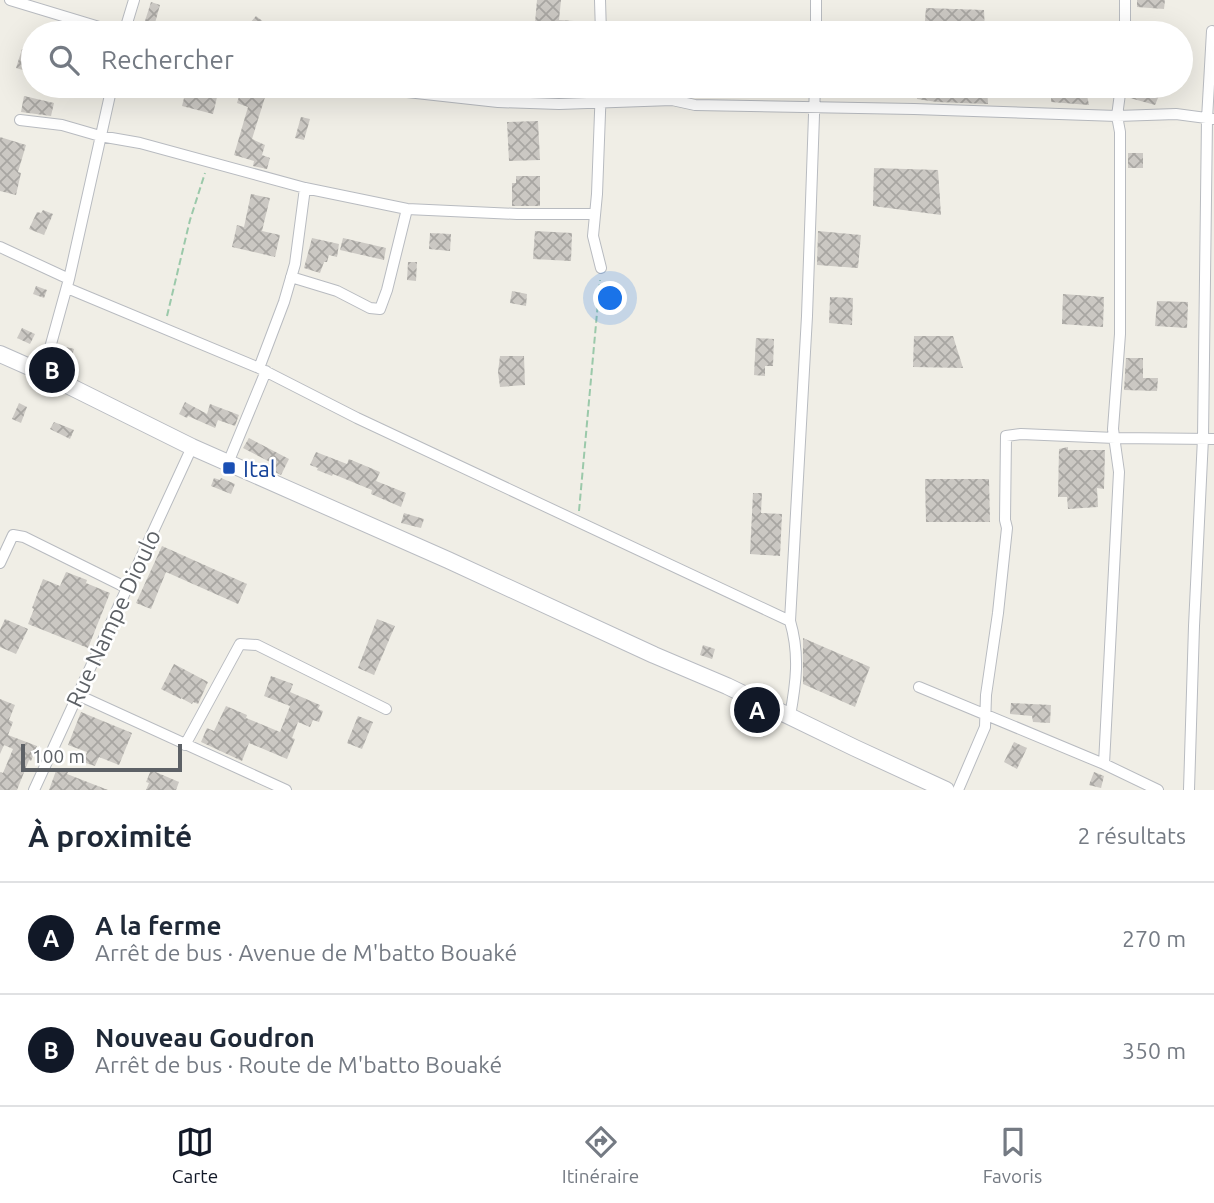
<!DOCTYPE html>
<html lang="fr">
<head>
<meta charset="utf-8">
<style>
  body { margin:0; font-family:Ubuntu,sans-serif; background:#f6f6f7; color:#1f2937 }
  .scale { position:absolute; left:21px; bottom:18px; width:161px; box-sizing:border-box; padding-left:7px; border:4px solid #5d6166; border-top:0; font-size:19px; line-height:24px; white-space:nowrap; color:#5d6166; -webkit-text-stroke:5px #fff; paint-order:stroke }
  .you { position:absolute; left:611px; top:299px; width:24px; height:24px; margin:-18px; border:5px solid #fff; border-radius:50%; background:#1a73e8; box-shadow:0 0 0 10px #1a73e833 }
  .badge { display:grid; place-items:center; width:46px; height:46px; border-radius:50%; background:#111827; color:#fff; font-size:23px; font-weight:700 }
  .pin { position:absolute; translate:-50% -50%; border:4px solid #fff; box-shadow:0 2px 7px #0006 }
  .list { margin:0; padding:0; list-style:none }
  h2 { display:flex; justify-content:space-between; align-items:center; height:91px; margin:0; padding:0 28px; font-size:30px }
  h2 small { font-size:23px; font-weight:400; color:#747a83 }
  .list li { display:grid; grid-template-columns:46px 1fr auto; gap:21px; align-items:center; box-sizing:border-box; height:112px; padding:0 28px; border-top:2px solid #e0e1e3 }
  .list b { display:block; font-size:26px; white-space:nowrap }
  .list p { margin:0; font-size:23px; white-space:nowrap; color:#747a83 }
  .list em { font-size:23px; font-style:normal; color:#747a83 }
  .icon { flex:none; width:38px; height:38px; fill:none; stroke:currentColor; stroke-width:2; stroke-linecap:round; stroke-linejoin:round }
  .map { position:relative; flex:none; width:1214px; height:790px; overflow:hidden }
  .search { position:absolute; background:#fff; box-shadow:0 7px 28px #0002; left:21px; right:21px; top:21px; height:77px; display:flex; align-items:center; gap:18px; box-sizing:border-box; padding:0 24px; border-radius:38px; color:#747a83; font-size:26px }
  .sheet { height:315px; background:#fff }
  nav { display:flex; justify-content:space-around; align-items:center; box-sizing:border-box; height:98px; border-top:2px solid #e0e1e3; background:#fff; font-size:19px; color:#747a83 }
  nav a { display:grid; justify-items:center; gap:4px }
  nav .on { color:#111827 }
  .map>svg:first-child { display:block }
</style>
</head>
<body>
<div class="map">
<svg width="1214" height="790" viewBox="0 0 1214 790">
  <defs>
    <pattern id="building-cross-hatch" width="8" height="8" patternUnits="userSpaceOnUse" patternTransform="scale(1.75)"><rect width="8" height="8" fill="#cbc8c3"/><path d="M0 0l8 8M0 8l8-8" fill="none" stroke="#a8a6a2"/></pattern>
  </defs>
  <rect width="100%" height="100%" fill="#f0eee6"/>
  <path fill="url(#building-cross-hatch)" d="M537,0H561L559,20L574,21V33H517L518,22L535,23Z
    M1137,0H1165L1164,9L1137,7Z
    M151,2L160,5L155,23L145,21Z
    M926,8L984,10L985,33H924Z
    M256,16L265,23L259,30L250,23Z
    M22,49L33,52V73L16,68Z
    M187,86L218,93L213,114L182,106Z
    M918,86H987L988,104L937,102L917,99Z
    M1052,86H1085L1089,105L1051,102Z
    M1131,86H1163L1155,105L1130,98Z
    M253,90L266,94L252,139L265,145L262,155L270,158L267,169L253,166L254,161L234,155L248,107L237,103L240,93L251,97Z
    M24,96L54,103L51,116L21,112Z
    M301,117L310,119L304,140L295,138Z
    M538,121L540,160L509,161L507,122Z
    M0,137L26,145L18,172L21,173L16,195L0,191Z
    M1128,153H1143V168H1128Z
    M874,168L938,170L941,215L873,206Z
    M516,176H540V206H512V183H516Z
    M251,194L270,198L262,231L280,235L275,257L232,247L237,225L244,227Z
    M43,210L53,214L44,235L29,229L37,212L41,213Z
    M535,231L572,233L571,261L533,259Z
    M818,231L861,235L858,268L817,265Z
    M430,233L451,234L450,251L429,249Z
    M312,238L339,244L337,257L329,255L327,262H324L320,273L304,268Z
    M343,238L386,248L384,260L340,250Z
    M408,262H417L416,281L407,280Z
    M36,286L47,290L44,298L33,294Z
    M512,291L527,294L526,306L510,303Z
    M1063,294L1104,297L1103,327L1062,324Z
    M830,297L853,298L852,325L829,323Z
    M1157,301L1188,302L1187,328L1155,326Z
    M22,328L35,334L30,344L17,338Z
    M914,336H953L963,368L913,367Z
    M756,338L774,339L773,366H765V376L754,375Z
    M66,347L74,349L71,361L77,363L74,374L57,368L60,358H63Z
    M500,356H524L525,385L500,387L498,372Z
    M1126,358H1143V378H1158L1157,391L1124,390Z
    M185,402L207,414L210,404L239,415L235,426L218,420L215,428L188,416L187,418L179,414Z
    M19,403L27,407L21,423L12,419Z
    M54,422L74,430L70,439L50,429Z
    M249,438L289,459L281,475L267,468L270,462L243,448Z
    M1068,447V450H1105L1104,489L1097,488L1098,507L1068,509L1067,497H1058L1059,449Z
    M316,452L347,464L349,459L380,472L376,481L406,493L401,507L371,494L372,490L333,474L332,476L317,470L318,468L310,465Z
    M214,478L220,480L221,478L235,484L231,494L211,486Z
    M925,479H989L990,522H926Z
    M753,493H762L761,513L782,514L780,556L750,554Z
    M404,513L424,519L421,528L401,523Z
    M162,546L247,584L238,604L166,572L151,609L136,603Z
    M66,572L87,580L86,583L110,593L88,648L28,624L34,609L32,608L43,579L60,586Z
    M5,619L28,629L16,654L0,647V630Z
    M377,619L395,626L374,675L358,668Z
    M803,638L870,667L855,707L803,684Z
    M703,645L715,649L712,659L700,655Z
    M174,664L208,682L198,704L193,702L192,704L181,698V699L161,689Z
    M271,676L293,684L290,692L320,705L318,709L323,711L319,722L313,720L310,727L298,722L292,738L295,739L287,759L249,743L242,761L201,742L207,728L214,731L226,706L247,715L246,718L280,732L290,706L264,696Z
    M0,699L15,705L9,720L13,722L8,735L37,746L31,761L29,760L17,790H0V772L3,773L13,749L4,745L0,754Z
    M1011,703L1051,705L1050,723L1033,722L1032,716L1010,714Z
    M81,712L132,733L119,765L99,757L95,766L83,762L87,752L68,745Z
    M358,716L373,722L362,749L347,743Z
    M1014,742L1027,748L1017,769L1004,762Z
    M57,768L68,772L67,774L108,790H49Z
    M151,770L179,782L176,790H146L149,783L146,782Z
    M1094,772L1104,776L1101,788L1089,785Z"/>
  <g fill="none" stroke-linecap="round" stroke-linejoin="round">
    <defs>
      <path id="street" d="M10,0L119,33
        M600,0L601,33
        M816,0V33
        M124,33L134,0
        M1125,33V0
        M366,86L407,92L498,102L559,104L672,100L695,105L914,109L1117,116L1176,114L1214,119
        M20,120L62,125L100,136L140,143L305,188L407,209L517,214H595
        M0,247L69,279
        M601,268L593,236L597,194L601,86
        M291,277L337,291L370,308L380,309L387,290L407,209
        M67,288L259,368L357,418L790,621
        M259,368L284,302L295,264L305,188
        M43,373L69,279L112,86
        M228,463L266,371
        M0,563L13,535L24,537L127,588
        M919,687L1104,764L1158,790
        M78,695L286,790
        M790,716C796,683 800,655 790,621L807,316L815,86
        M185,745L240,644L257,645L386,709
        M1104,764L1119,472L1113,429L1120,334V132L1117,116L1121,86
        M34,790L192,447
        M958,790L985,727L986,695L998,613L1007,528L1005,520L1006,436L1021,434L1115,438L1214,439
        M1189,790L1194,626L1203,438L1207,119L1212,31"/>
      <path id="secondary" d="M0,354L43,373L192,447L448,560L654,655L727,686L855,748L946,790"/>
    </defs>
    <use href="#street" stroke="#b8bbc0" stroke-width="12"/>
    <use href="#secondary" stroke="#b9bcc2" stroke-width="18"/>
    <path stroke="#9bc9aa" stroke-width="2" stroke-dasharray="7 3.5" stroke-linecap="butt" d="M167,316L190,220L205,173
      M579,511L600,280"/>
    <use href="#street" stroke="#fff" stroke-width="10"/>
    <use href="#secondary" stroke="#fff" stroke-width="16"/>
  </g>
  <rect fill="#1a4fb4" stroke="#fff" stroke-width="2.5" x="222" y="461" width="14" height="14" rx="3.5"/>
  <g text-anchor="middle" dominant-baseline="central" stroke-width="5" stroke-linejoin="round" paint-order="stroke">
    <g font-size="23" fill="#164399" stroke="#fff" text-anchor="start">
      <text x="243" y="468">Ital</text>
    </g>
    <g font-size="23" fill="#5d6166" stroke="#fff">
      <text transform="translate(113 618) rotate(-65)">Rue Nampe Dioulo</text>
    </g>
  </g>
</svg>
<div class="scale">100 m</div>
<div class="you"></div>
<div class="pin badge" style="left:757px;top:710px">A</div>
<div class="pin badge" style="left:52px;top:370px">B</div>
<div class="search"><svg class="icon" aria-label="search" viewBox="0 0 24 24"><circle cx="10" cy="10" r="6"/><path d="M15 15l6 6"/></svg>Rechercher</div>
</div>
<section class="sheet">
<h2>À proximité<small>2 résultats</small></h2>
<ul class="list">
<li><span class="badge">A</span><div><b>A la ferme</b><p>Arrêt de bus · Avenue de M'batto Bouaké</p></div><em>270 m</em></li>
<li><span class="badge">B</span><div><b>Nouveau Goudron</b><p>Arrêt de bus · Route de M'batto Bouaké</p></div><em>350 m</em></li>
</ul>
</section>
<nav>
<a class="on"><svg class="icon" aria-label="map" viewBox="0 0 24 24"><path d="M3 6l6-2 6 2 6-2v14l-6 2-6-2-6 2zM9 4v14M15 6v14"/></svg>Carte</a>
<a><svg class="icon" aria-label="directions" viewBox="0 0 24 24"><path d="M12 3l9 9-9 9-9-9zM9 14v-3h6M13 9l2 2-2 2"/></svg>Itinéraire</a>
<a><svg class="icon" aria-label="saved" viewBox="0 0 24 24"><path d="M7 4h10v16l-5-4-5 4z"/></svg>Favoris</a>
</nav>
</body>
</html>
